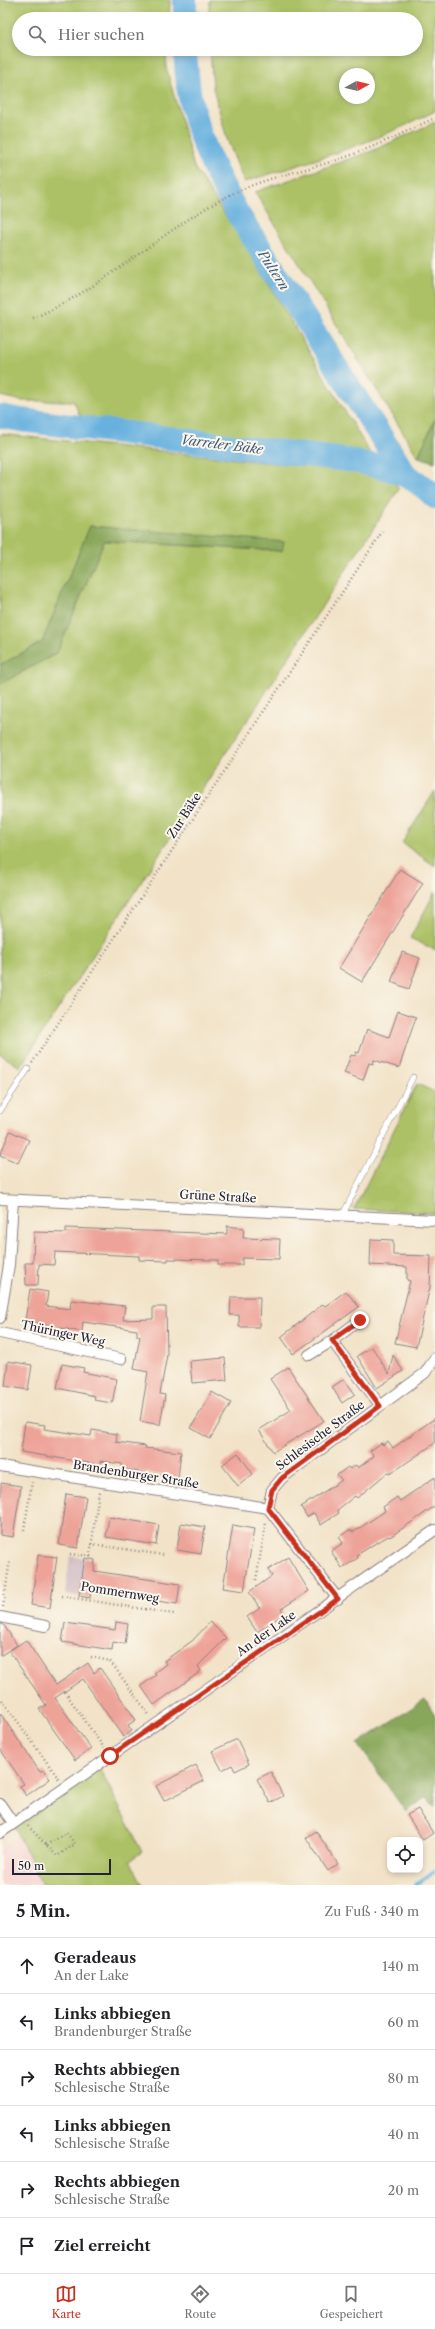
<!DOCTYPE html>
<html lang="de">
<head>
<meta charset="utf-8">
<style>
  body { margin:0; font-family:"Libre Caslon Text",serif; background:#f2f2f2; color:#202124 }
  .controls { position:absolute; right:12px; bottom:12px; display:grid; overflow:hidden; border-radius:8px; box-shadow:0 2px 6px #0003 }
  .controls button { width:36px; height:36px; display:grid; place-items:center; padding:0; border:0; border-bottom:1px solid #e0e0e0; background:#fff; color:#202124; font:20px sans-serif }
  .compass { position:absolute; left:339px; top:68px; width:36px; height:36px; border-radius:50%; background:#fff; box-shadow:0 2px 6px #0003; rotate:82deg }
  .scale { position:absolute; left:12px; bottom:10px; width:99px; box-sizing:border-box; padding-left:4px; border:2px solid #22223b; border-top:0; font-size:11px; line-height:14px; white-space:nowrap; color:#22223b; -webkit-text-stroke:3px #fbf7ec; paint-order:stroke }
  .stop { position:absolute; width:12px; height:12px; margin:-9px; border:3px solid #c8321e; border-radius:50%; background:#fff }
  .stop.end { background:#c8321e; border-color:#fff; box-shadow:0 1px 4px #0008 }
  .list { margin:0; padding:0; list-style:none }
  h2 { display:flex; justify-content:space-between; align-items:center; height:52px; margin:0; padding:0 16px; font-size:17px }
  h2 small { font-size:13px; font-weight:400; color:#757577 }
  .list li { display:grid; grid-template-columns:26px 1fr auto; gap:12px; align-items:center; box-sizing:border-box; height:56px; padding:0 16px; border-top:1px solid #e0e0e0 }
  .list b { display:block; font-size:15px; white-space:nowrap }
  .list p { margin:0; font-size:13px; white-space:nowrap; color:#757577 }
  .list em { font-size:13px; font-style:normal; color:#757577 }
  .icon { flex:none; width:22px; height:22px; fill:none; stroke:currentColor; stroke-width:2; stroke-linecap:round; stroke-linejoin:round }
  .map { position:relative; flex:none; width:435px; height:1885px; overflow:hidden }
  .search { position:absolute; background:#fff; box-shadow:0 2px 6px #0003; left:12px; right:12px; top:12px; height:44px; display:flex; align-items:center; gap:10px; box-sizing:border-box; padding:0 14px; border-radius:22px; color:#757577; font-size:15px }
  .sheet { height:388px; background:#fff }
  nav { display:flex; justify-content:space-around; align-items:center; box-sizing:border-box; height:56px; border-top:1px solid #e0e0e0; background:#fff; font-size:11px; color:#757577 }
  nav a { display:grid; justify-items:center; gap:2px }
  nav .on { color:#c8321e }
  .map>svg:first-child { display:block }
</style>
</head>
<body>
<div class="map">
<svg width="435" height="1885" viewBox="0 0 435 1885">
  <rect width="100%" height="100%" fill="#fbf7ec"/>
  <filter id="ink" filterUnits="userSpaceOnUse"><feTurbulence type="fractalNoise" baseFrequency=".025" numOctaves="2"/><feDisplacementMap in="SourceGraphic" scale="8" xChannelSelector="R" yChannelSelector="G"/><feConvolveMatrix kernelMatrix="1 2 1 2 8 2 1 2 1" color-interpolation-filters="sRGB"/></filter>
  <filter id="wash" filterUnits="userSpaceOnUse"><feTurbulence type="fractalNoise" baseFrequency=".012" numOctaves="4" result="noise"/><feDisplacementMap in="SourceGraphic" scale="16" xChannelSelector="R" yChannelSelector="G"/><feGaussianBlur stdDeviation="0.9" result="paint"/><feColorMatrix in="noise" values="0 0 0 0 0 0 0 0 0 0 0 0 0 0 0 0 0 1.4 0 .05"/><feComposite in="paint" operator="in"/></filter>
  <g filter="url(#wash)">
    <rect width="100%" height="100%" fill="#f2e3c8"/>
    <path fill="#f7d0ce" d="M19,1836L42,1885H0V1849Z"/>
    <path fill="#d2bec4" d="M70,1556L95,1560L90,1598L65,1594Z"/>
    <path fill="#acc165" stroke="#677250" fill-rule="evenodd" d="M0,0H170L169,19H19V49H167L166,67L194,167L253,258L373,458L82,421L74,401H22L0,396Z
      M210,0H435V111C374,143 309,162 244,182L227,139L213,88L210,49H416V19H208ZM345,74H369V98H345Z
      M435,122V419L418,457L255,192L372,151Z
      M0,434L387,475L399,489L20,1067L0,1054V684L57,653L104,541L282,551L90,526L42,643L0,665Z
      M435,791V866L402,843Z
      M435,892V950L410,938Z
      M417,1084L435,1092V1213L354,1209Z
      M98,1765L142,1852L130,1860L143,1885H42L13,1823Z"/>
    <path fill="#89a75a" stroke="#56644a" d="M435,419V462L418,457Z
      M90,526L284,542L282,551L104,541L57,653L0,684V665L42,642Z
      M425,1699L435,1715V1807L426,1797L406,1812L358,1744Z"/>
    <path fill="#67b1df" stroke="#446a8d" d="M389,468H408L435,490V508Z"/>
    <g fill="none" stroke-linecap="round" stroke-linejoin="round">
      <path stroke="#67b1df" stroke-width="4" d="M415,1885L435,1871"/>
      <path stroke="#67b1df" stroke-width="24" d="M185,19V0
        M185,49C186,63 187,78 189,92C196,135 217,176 238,214L405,474
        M0,416L21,420L347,460C383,467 408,470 435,497"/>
    </g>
    <g id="blocks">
      <path fill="#eea399" d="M400,869L423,883L362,982L339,968Z
        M402,952L420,958L409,989L391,982Z
        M398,1011L416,1017L399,1068L374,1060L373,1064L369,1063L363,1080L344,1073L351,1055L355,1056L356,1052L359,1053L367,1029L389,1037Z
        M10,1131L29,1140L18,1163L0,1155Z
        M227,1226L244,1228L243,1238L280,1239L279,1259L242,1258V1265H218V1260L168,1259V1261L139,1260V1256L55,1252L54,1265L39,1264L38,1285H26L25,1263H33L34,1232L66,1233V1228L227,1234Z
        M371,1239L393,1240V1255L431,1256L430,1287L416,1347L395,1343L410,1281L407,1280V1267L370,1265Z
        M30,1289L48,1292L46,1306L70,1309L71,1300L125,1306L123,1320L153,1319V1307H166L167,1355L160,1394L165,1395L160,1425L140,1421L148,1372L134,1369L140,1336H137V1330L83,1322L82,1332L25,1321Z
        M346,1291L359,1307L293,1354L281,1337L323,1304L325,1306Z
        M231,1297H260L259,1327H239V1315H230Z
        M372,1347L389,1374L393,1355L403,1371L377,1388L357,1356Z
        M225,1358L227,1380L192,1383L190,1361Z
        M8,1361L32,1365L28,1390L5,1386Z
        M62,1364L84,1368L83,1372L117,1379L112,1403L94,1400L95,1396L57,1388Z
        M288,1367L324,1421L273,1452L259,1430L291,1410L270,1379Z
        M344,1379L355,1394L342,1403L332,1387Z
        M212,1392L231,1403L210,1439L191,1428Z
        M435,1418V1443L393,1472L389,1474L388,1472L357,1498L355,1496L337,1510L339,1513L321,1525L314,1513L307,1517L301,1507L342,1480L337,1475L348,1467L350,1469L356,1465L358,1468L374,1456L370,1451L381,1443L383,1445L388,1441L393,1448Z
        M25,1422L45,1425L44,1429L91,1436L92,1430L117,1434L116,1442L146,1446L145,1448L181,1452L178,1478L122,1469V1464L100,1461V1465L21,1452Z
        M238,1453L253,1474L238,1486L222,1465Z
        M435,1477V1506L390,1537L389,1536L379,1541L357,1555L358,1558L342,1568L331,1551L343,1543L339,1537L349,1530L354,1532L385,1511L383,1507L397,1497L400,1501Z
        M1,1483L21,1486L13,1537L0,1535Z
        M66,1494L86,1497L78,1548L59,1545Z
        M109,1517L159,1525L156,1545L106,1537Z
        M181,1523L205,1527L201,1554L177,1550Z
        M233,1525L254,1529L244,1591L223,1588Z
        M38,1555L57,1557L50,1608L31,1605Z
        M288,1557L309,1591L281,1609L284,1614L257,1632L247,1617L260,1608L249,1592L272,1576L268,1570Z
        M85,1558L95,1560L94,1571L180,1584L177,1604L91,1591L90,1598L79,1596Z
        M116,1622L128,1624L125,1644L113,1642L112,1650L62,1642L65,1623L115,1630Z
        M210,1622L226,1638L198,1666L201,1671L154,1705L141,1686L156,1675L154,1673L166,1664L164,1661L192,1641Z
        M0,1624H3L17,1645L0,1656Z
        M26,1640L56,1685L88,1663L94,1673L100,1668L136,1720L128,1725L132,1731L123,1737L83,1679L55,1698L91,1749L75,1760L39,1709L46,1705L9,1651Z
        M0,1713L40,1772L44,1770L50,1779L26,1796L20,1786L24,1784L0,1749Z
        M237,1739L249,1764L235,1771L232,1765L222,1770L212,1751Z
        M196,1765L204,1781L164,1801L156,1786Z
        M271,1772L283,1796L270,1803L257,1779Z
        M418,1809L433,1833L423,1840L407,1815Z
        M316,1831L338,1864L328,1871L306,1838Z"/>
    </g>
  </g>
  <g filter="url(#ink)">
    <use href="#blocks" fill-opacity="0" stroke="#8a8282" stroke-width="1"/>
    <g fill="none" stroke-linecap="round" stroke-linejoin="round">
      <defs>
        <path id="service" d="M0,1111L28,1069
          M343,1214L413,1077"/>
        <path id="minor" d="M0,1199L435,1220
          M0,1318L9,1265L13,1200
          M360,1320L332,1341L380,1405
          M0,1333L121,1359
          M309,1355L332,1341
          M0,1466L268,1508L338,1599
          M268,1508L272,1490L282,1478L425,1373L435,1358
          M0,1617L45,1626
          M0,1804L13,1823
          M0,1833L435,1530"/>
      </defs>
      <use href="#service" stroke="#8a8282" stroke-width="6"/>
      <use href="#minor" stroke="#8a8282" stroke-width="12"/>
      <path stroke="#8a8282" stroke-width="2.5" stroke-dasharray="1 3" stroke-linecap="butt" d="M33,318C108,287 165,226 236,192C270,176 308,170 343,158C375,147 405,132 435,118
        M32,1063L384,529
        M24,1530L32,1482
        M91,1544L163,1555
        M70,1554L90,1556L99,1491
        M256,1580L266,1523
        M62,1596L174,1614
        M3,1607L10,1560
        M91,1657L110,1661L150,1716
        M65,1692L104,1748
        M2,1700L59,1779
        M28,1826L57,1856L75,1844L67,1833L46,1845"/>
      <use href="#service" stroke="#fff" stroke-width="5"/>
      <use href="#minor" stroke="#fff" stroke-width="10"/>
    </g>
  </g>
  <g fill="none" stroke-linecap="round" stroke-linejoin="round" filter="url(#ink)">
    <path stroke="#c8321e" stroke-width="5" d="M110,1756L338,1599L268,1508L272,1490L282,1478L380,1406L332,1340L360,1320"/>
  </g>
  <g text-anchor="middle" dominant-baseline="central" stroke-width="4" stroke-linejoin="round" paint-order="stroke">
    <g font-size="12" fill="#22223b" stroke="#fbf7ec">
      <text transform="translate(184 815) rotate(-57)">Zur Bäke</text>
      <text transform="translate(218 1196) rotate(3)">Grüne Straße</text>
      <text transform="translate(63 1333) rotate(12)">Thüringer Weg</text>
      <text transform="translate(320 1435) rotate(-37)">Schlesische Straße</text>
      <text transform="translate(136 1474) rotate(9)">Brandenburger Straße</text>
      <text transform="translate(120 1592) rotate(9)">Pommernweg</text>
      <text transform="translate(266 1633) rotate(-35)">An der Lake</text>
    </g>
    <g font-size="13" font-style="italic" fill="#3e5b7d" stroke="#fbf7ec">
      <text transform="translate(274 270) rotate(57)">Pultern</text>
      <text transform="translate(222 444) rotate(7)">Varreler Bäke</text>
    </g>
  </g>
</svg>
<div class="controls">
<button><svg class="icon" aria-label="locate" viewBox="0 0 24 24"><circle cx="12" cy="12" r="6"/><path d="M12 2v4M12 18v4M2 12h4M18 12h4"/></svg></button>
</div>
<svg class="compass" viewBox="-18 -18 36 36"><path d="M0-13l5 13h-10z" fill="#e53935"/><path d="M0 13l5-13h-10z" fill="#757577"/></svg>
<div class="scale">50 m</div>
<div class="stop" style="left:110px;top:1756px"></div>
<div class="stop end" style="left:360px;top:1320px"></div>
<div class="search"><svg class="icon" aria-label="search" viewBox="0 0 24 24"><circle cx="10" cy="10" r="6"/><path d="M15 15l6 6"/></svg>Hier suchen</div>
</div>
<section class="sheet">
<h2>5 Min.<small>Zu Fuß · 340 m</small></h2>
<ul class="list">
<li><svg class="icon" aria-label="ahead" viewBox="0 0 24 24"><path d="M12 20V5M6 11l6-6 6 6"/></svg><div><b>Geradeaus</b><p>An der Lake</p></div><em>140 m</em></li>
<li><svg class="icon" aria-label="left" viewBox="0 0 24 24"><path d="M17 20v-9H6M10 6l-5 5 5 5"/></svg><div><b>Links abbiegen</b><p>Brandenburger Straße</p></div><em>60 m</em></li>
<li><svg class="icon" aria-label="right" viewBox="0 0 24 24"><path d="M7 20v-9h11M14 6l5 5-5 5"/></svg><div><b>Rechts abbiegen</b><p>Schlesische Straße</p></div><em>80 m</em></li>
<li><svg class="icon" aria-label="left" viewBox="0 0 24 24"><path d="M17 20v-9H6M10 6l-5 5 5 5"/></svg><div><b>Links abbiegen</b><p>Schlesische Straße</p></div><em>40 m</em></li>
<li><svg class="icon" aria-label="right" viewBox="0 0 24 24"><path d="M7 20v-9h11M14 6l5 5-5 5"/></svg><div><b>Rechts abbiegen</b><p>Schlesische Straße</p></div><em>20 m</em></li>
<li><svg class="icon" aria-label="arrive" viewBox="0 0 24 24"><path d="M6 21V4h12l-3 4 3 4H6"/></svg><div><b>Ziel erreicht</b></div></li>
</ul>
</section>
<nav>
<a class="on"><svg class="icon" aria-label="map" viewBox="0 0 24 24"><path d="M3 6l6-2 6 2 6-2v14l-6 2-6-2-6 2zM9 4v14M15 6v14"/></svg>Karte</a>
<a><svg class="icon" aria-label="directions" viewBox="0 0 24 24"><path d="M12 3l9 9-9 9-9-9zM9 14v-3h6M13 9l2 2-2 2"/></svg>Route</a>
<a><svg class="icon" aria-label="saved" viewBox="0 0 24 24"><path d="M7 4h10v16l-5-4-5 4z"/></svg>Gespeichert</a>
</nav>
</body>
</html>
